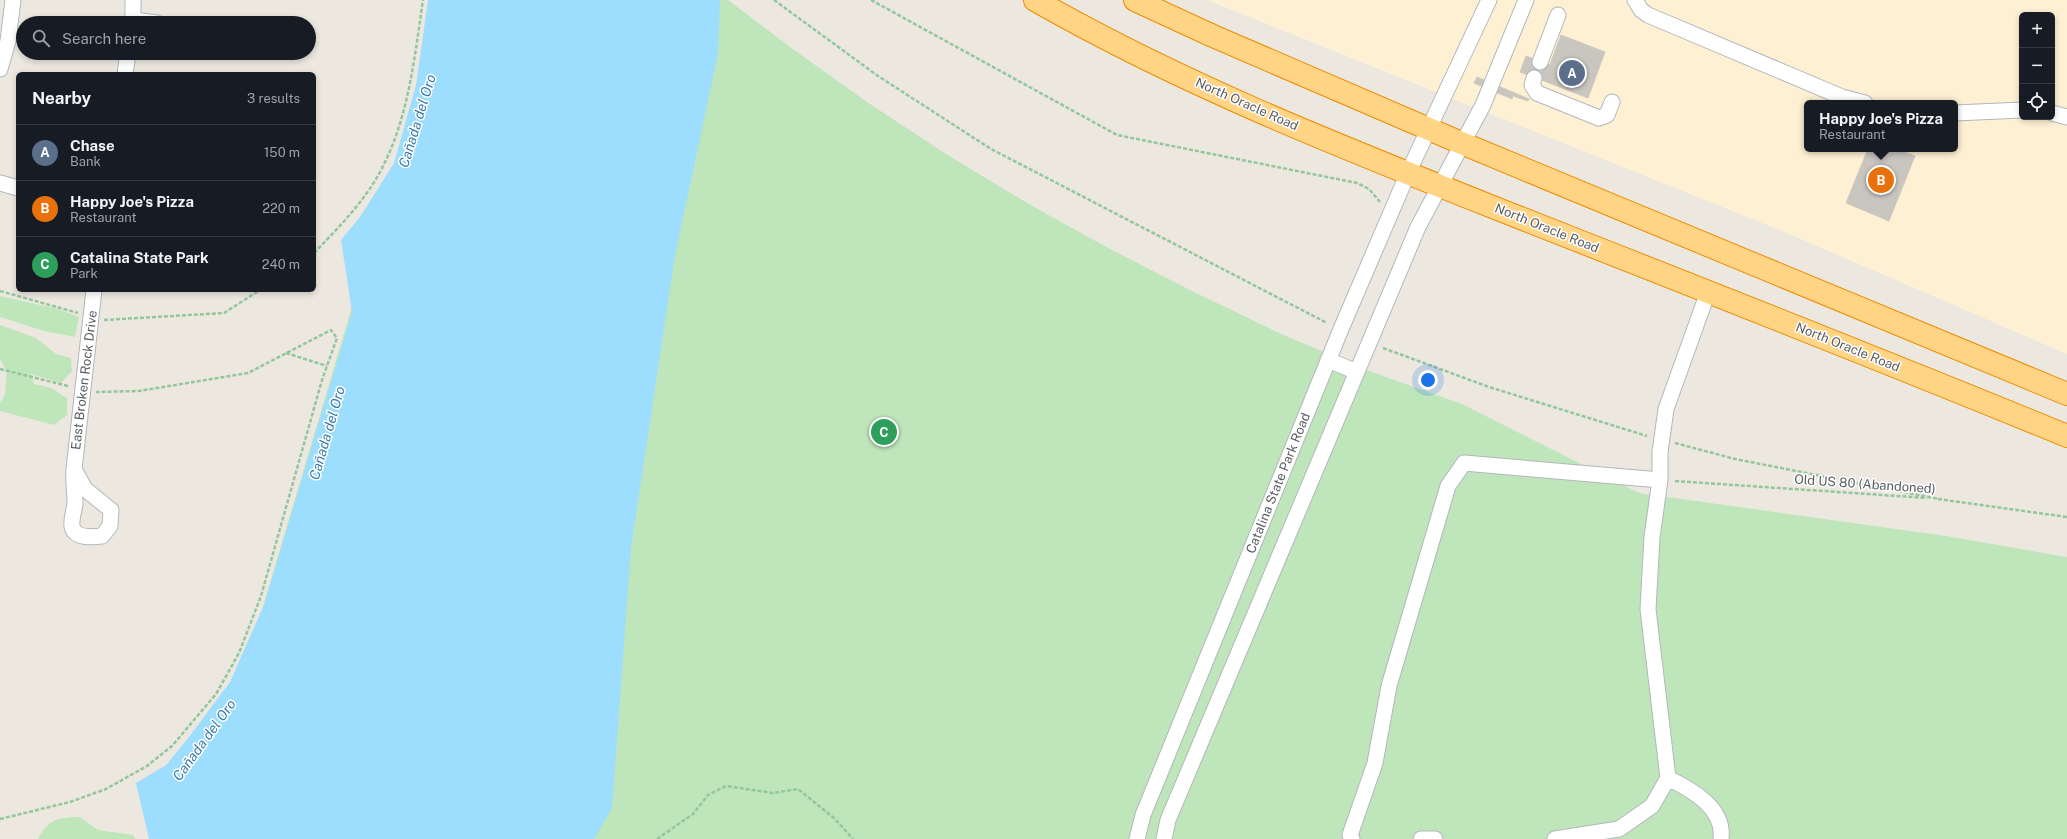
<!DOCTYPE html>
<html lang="en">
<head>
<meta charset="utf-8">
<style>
  body { margin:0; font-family:"Public Sans",sans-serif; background:#242831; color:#f1f3f6 }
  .controls { position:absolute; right:12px; top:12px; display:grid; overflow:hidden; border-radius:6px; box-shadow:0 2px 6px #0003 }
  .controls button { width:36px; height:36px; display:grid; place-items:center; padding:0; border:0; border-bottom:1px solid #363941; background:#171b24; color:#f1f3f6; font:20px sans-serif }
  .you { position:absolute; left:1428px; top:380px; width:14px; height:14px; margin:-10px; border:3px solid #fff; border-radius:50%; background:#1a73e8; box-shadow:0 0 0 6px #1a73e833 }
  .badge { display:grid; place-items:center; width:26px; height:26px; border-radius:50%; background:#1a73e8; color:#fff; font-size:13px; font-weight:700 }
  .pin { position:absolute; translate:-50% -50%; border:2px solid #fff; box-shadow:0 1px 4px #0006 }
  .popup { position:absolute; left:1804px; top:100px; width:154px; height:52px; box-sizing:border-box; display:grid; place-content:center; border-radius:6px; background:#171b24; filter:drop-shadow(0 1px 3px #0005); font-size:13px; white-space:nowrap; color:#9ea1a6 }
  .popup b { font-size:15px; color:#f1f3f6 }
  .popup::after { content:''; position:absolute; left:50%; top:100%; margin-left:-8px; border:8px solid transparent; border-top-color:#171b24 }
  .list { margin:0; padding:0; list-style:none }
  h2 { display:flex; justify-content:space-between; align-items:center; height:52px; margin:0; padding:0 16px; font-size:17px }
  h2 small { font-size:13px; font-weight:400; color:#9ea1a6 }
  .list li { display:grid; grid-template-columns:26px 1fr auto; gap:12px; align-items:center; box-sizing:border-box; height:56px; padding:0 16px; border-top:1px solid #363941 }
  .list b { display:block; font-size:15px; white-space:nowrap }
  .list p { margin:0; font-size:13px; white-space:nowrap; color:#9ea1a6 }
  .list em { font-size:13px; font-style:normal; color:#9ea1a6 }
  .icon { flex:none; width:22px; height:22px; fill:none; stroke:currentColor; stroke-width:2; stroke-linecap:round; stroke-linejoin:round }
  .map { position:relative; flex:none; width:2067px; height:839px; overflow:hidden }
  .search { position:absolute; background:#171b24; box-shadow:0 2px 6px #0003; left:16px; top:16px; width:300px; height:44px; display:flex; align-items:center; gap:10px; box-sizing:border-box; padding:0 14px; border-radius:22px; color:#9ea1a6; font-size:15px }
  .panel { position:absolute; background:#171b24; box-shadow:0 2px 6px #0003; left:16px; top:72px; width:300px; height:220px; border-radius:6px }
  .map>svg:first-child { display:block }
</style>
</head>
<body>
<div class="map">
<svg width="2067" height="839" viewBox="0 0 2067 839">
  <rect width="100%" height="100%" fill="#ece8e0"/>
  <path fill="#fef0d3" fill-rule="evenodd" d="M1207,0H2067V354L1782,231ZM2022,15H2052V117H2022ZM1807,103H1955V149H1807Z"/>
  <path fill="#bfe5bb" d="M443,0H728L790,47L867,102L946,154L1027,203L1110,249L1194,292L1279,333L1366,370L1462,404L1639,493L1946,536L2067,557V839H194Z
    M0,296L58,309L79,317L75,337L44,331L0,317Z
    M0,325L36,338L56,354L71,358L72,371L61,383L31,374L34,384L51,388L67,398V415L54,425L0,411V403L5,394L7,372L0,359Z
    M80,817L98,830L133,835L136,839H38C49,818 58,818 80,817Z"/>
  <path fill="#9ddeff" d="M428,0H720L718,54L675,255L631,548L612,808L594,839H149L136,783L166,765L189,737L230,682L264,605L352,312L341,240L360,217L394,163L416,85Z"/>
  <path fill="#c9c5bf" stroke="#d1c9be" d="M1561,35L1605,52L1588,98L1544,81Z
    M1526,56L1550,65L1544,81L1520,72Z
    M1477,77L1529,99L1528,101L1513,96L1512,99L1474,83Z
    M1868,149H1897L1915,156L1889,221L1846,203Z"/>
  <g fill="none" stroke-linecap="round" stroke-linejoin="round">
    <defs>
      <path id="minor" d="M1635,0L1641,10L1648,15L1842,97L1865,103
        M134,20L157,23
        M133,23V0
        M1540,62L1558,15
        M0,69L8,41L13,0
        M125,74L128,53
        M1534,78L1532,85L1537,93L1599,118L1607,115L1612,102
        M1955,113L2022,110
        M2052,113L2067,117
        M0,183L18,188
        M1708,292L1666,409L1660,452V480L1652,537L1648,609L1668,778C1692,790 1725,808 1721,839
        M1328,360L1357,372
        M74,469L85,489L111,510L110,526L102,536C93,537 74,539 72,526C71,520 74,511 75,504C75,492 73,481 74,469L94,290
        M1137,839L1143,815L1341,329L1408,173L1489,0
        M1164,839L1168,820L1418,227L1483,105L1526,0
        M1352,839L1350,835L1375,763L1389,686L1448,486L1464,463L1660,480
        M1421,839H1435
        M1555,839L1619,829L1652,806L1668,778"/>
      <path id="highway" d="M1035,0C1189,88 1354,152 1518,217C1701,289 1885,361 2067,436
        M1135,0L1213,36L1459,142L2067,394"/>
    </defs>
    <use href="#minor" stroke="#b3b7bb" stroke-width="17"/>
    <use href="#highway" stroke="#ec8c00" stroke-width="24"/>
    <path stroke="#94c69d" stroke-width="2.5" stroke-dasharray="4 2" stroke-linecap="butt" d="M774,0L878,76L991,149L1327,323
      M871,0L1117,135L1357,183L1369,189L1380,202
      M314,253C341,225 369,197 385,162C409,113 415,54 423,0
      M0,291L78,313
      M104,320L224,313L260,290
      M1383,348L1489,387L1647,436
      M286,353L327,366
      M0,369L68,386
      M1675,443L1735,459L1939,499
      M1675,481L1927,498
      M1938,499L2067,517
      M0,819L70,802L106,789L147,766L172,746L216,694L239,653L261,596L322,380L337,338L331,330L248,373L139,391L96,392
      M657,839L693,814L708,795L726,786L773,793L798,789L834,818L853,839"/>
    <use href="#minor" stroke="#fff" stroke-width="15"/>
    <use href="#highway" stroke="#ffd484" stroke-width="22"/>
  </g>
  <g text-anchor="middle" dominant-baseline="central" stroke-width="3" stroke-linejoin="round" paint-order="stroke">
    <g font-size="13" fill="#595d61" stroke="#fff">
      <text transform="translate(1247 104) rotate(24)">North Oracle Road</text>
      <text transform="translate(1547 228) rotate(22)">North Oracle Road</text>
      <text transform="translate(1848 347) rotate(22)">North Oracle Road</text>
      <text transform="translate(84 380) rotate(-83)">East Broken Rock Drive</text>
      <text transform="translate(1278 483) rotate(-68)">Catalina State Park Road</text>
      <text transform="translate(1865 484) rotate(4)">Old US 80 (Abandoned)</text>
    </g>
    <g font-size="14" font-style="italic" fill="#377aa9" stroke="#fff">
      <text transform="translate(417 121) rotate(-73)">Cañada del Oro</text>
      <text transform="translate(327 433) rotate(-74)">Cañada del Oro</text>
      <text transform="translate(204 740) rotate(-54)">Cañada del Oro</text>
    </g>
  </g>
</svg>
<div class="controls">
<button>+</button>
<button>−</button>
<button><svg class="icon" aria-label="locate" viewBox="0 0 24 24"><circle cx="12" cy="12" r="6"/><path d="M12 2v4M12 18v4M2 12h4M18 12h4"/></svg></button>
</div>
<div class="you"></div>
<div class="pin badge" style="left:1572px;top:73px;background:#5c6f8a">A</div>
<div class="pin badge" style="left:1881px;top:180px;background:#e8710a">B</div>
<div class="popup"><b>Happy Joe's Pizza</b>Restaurant</div>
<div class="pin badge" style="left:884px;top:432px;background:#2e9e5b">C</div>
<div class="search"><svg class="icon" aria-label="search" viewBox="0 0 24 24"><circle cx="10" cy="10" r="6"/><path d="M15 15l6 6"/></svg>Search here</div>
<section class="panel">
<h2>Nearby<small>3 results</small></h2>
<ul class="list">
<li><span class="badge" style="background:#5c6f8a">A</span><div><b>Chase</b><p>Bank</p></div><em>150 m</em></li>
<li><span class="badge" style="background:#e8710a">B</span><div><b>Happy Joe's Pizza</b><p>Restaurant</p></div><em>220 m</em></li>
<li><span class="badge" style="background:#2e9e5b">C</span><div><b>Catalina State Park</b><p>Park</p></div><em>240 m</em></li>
</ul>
</section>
</div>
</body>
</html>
